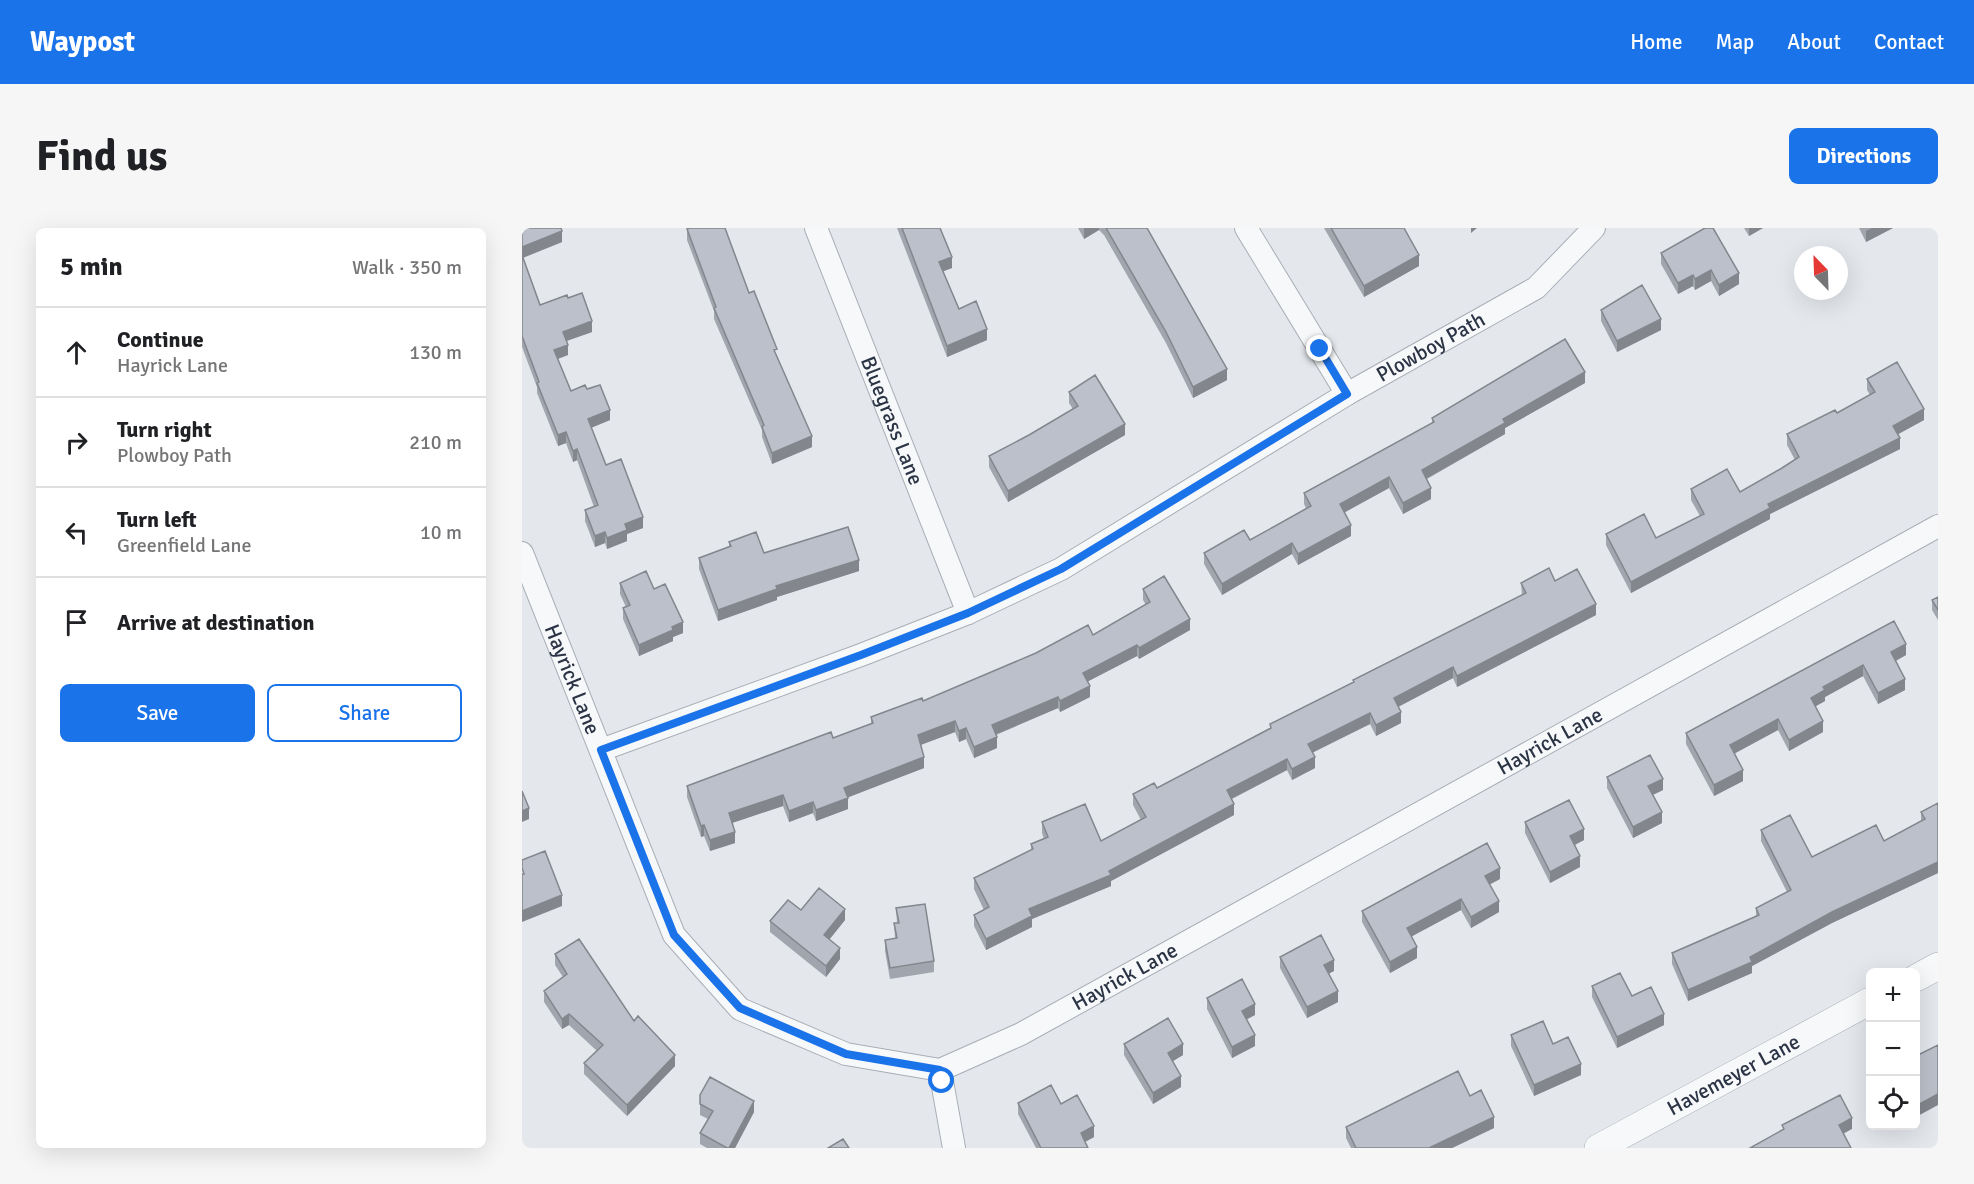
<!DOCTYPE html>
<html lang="en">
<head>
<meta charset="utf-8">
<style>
  body { margin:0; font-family:Signika,sans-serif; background:#f6f6f6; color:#202124 }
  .controls { position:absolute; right:18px; bottom:18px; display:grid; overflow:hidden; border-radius:9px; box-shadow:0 6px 24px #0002 }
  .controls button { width:54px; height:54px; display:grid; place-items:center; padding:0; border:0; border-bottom:2px solid #e0e0e0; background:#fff; color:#202124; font:30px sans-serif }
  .compass { position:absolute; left:1272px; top:18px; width:54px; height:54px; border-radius:50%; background:#fff; box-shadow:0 6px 24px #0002; rotate:337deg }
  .stop { position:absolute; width:18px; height:18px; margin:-14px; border:4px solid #1a73e8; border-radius:50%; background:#fff }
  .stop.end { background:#1a73e8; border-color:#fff; box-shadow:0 2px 6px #0008 }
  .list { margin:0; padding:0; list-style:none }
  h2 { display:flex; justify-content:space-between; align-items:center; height:78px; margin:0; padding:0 24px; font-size:26px }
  h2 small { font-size:20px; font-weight:400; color:#757577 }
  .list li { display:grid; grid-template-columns:39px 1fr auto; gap:18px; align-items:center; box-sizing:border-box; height:90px; padding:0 24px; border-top:2px solid #e0e0e0 }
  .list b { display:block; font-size:22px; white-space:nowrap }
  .list p { margin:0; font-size:20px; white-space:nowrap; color:#757577 }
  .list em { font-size:20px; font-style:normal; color:#757577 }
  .actions { display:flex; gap:12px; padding:18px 24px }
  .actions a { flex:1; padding:14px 0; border:2px solid #1a73e8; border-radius:9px; text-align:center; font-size:21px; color:#1a73e8 }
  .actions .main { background:#1a73e8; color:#fff }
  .icon { flex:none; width:33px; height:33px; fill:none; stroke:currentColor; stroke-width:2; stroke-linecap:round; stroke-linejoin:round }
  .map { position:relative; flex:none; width:1416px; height:920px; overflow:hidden; border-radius:9px }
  header { display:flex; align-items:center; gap:36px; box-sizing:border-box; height:84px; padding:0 30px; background:#1a73e8; color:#fff }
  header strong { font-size:28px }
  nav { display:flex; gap:33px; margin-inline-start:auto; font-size:21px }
  .intro { display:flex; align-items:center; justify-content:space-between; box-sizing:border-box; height:144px; padding:0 36px }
  h1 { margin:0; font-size:42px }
  .button { padding:15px 27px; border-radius:9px; background:#1a73e8; color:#fff; font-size:21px; font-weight:700 }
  main { display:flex; gap:36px; padding:0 36px }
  aside { flex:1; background:#fff; border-radius:9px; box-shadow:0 6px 24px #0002 }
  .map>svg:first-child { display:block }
</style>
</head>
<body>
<header>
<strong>Waypost</strong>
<nav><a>Home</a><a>Map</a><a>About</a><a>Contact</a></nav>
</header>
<div class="intro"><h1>Find us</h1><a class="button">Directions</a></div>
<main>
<aside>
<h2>5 min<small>Walk · 350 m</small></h2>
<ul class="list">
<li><svg class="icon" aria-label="ahead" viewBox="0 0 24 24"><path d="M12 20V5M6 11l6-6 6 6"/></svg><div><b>Continue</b><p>Hayrick Lane</p></div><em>130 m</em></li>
<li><svg class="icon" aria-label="right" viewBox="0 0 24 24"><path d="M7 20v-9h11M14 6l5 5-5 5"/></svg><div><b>Turn right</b><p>Plowboy Path</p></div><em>210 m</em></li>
<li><svg class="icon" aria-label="left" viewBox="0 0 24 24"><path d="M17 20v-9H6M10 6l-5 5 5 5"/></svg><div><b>Turn left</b><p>Greenfield Lane</p></div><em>10 m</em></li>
<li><svg class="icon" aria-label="arrive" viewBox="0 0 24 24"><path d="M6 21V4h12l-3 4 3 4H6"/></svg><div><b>Arrive at destination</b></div></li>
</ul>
<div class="actions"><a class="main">Save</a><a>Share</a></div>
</aside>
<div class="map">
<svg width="1416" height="920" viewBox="0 0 1416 920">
  <rect width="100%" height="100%" fill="#e4e7ec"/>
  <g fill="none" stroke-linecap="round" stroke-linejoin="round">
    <defs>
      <g id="minor">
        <path id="s1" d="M294,0L446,385"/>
        <path d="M724,0L825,166"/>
        <path id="s2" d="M0,325L152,707L218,781L324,826L418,842L499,806L1416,298"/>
        <path id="s3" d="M79,522L339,427L446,385L539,341L825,166L1014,60L1072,0"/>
        <path d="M418,842L432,920"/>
      </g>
      <g id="tertiary">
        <path d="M1394,750L1416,738"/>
        <path id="s4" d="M1076,920L1348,773"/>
      </g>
    </defs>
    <use href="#minor" stroke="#a9aeb7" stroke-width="24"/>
    <use href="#tertiary" stroke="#a9aeb7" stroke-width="28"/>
    <use href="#minor" stroke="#f7f8fa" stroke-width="22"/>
    <use href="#tertiary" stroke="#f7f8fa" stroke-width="27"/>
  </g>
  <path fill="#a1a5ae" d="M0,0L40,14L1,30L18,77L46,70L70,104L45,113L46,127L36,131L49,163L65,161L88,192L69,200L84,237L121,300L105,306V313L85,321L83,315L73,319L63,293V282L72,279L55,232L51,234L44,215L36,218L15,165V159L0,119Z
    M375,0H418L430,40L421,43L437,81L465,112L425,129Z
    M556,0H625L705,152L671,170L644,115L582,7L577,2L562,11Z
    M802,0H882L897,38L842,69Z
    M1183,0L1217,56L1197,68L1189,53L1173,62L1171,58L1156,66L1139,36V25Z
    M1222,0H1241L1227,8Z
    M1337,0H1371L1344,14Z
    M165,1L227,65L255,130L290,219L250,236L240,209V202L192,91V83L165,12Z
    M1079,82L1139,102L1095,124L1079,93Z
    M1345,151L1402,192L1376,206L1378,221L1248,286V291L1109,365L1084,317V306L1134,310L1178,288L1169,272V261L1218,264L1260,240L1273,232L1265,217V206L1315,185L1348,167L1345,162Z
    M1063,155L983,200V206L905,251L909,271L881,286L867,260L822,284L829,308L776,337L770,326L700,367L682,336V325L728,312L784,280L782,276V265L910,196V190Z
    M547,164L603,207L486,274L467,239V228L507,207L551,181L547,175Z
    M207,314L242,325L337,343L255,369V372L196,393L177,341V330L207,319Z
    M1033,353L1074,387L935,459L931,450L876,479L879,495L854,508L848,496L790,524L793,540L770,552L765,542L710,571L712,587L589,653V658L510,691V699L464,722L452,698V687L462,682L452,661V650L509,622V616L522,611L520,605V594L579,613L619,592L611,577V566L635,560L748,500V496L831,454V452L1000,367L999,355Z
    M98,355L132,361L161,405L151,409V413L117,428L101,391V380L104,379L98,366Z
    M621,361L668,402L617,431L615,428L566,453L568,469L538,484L536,480L474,507L475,520L452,530L444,511L437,514L433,504L398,517L402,540L325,569L326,581L294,593L291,585L267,594L261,578L210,595L213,615L188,623L182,608L179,609L165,569V558L311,510L349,496V489L401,473L571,407L624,377L621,372Z
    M1416,369V392L1410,382V372Z
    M1372,393L1384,427L1374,433L1383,462L1356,476L1341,448L1303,469V473L1293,478L1301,504L1267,523L1256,502L1213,525L1221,553L1192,568L1164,516V505Z
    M1085,549L1141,562L1131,567L1140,595L1111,610L1085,560Z
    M1416,575V645L1310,695L1230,738V745L1166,773L1150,736V725L1234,688V680L1265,664L1239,613V602L1290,629L1362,613L1399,593V584Z
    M1003,594L1062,612L1053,617L1058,639L1028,655L1003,605Z
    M978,651L968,656L977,684L949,700L939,682L889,708L895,730L868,745L840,694V683Z
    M374,680L412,733V744L368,751L363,723V712L373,710L372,695H375Z
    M323,692L307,712L318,731L304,749L248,704V693Z
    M33,726L112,793L153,838L105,888L62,846V835L75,823L47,797L40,801L22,774V763L41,749L33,737Z
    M758,729L812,743L807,745L816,774L785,790L758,740Z
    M1070,758L1110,768L1142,797L1095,820L1070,769Z
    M685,770L733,787L724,791L733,818L710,830L685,781Z
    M989,807L1031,816L1059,847L1012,868L989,818Z
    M602,816L661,827L651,833L659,859L631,876L602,827Z
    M178,867L232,884L213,920H185L178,916V905L186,891L178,887Z
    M948,868L972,900L930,920H829L824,910V899Z
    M496,875L539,876L572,909L563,914L566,920H514L496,886Z"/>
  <path fill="#83868d" d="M562,0H577V2L562,11Z
    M949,0H955L949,5Z
    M1227,0H1241L1227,8Z
    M1350,0H1371L1344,14V3Z
    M40,3V14L0,30V19Z
    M897,27V38L842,69V58Z
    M430,29V40L417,45V34Z
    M1189,42V53L1173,62V51Z
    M1217,45V56L1197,68V57Z
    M1171,47V58L1156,66V55Z
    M1139,91V102L1095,124V113Z
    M70,93V104L41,114V104Z
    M465,101V112L425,129V118Z
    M46,117V127L32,132V122Z
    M705,141V152L671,170V159Z
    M1063,144V155L983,200V206L900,253V242L981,191Z
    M1402,181V192L1371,209V198Z
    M88,182V192L66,201V191Z
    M603,196V207L486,274V263Z
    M44,204V215L36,218V207Z
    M290,208V219L250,236V225Z
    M1378,210V221L1248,286V291L1109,365V354L1246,276Z
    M55,221V232L51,234V223Z
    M867,249V260L818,287V276Z
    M909,260V271L881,286V275Z
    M121,289V300L105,306V313L85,321V310L103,296Z
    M829,297V308L776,337V326Z
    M83,304V315L73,319V308Z
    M770,315V326L700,367V356Z
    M337,332V343L255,369V372L196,393V382L254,358Z
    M1074,376V387L935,459V448Z
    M668,391V402L617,431V420Z
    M161,394V405L151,409V413L117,428V417L150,399Z
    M1384,416V427L1369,435V424Z
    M615,417V428L561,456V445Z
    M1341,437V448L1303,469V473L1289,481V470L1301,459Z
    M931,439V450L872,481V470Z
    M1383,451V462L1356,476V465Z
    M568,458V469L538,484V473Z
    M536,469V480L470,508V497Z
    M879,484V495L854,508V497Z
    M848,485V496L786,527V516Z
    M1256,491V502L1208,528V517Z
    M433,493V504L396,518V507Z
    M1301,493V504L1267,523V512Z
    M444,500V511L437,514V503Z
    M475,509V520L452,530V519Z
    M402,529V540L322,571V560Z
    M793,529V540L770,552V541Z
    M765,531V542L705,573V562Z
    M1221,542V553L1192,568V557Z
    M1141,551V562L1126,569V558Z
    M261,567V578L207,596V585Z
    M326,570V581L294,593V582Z
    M291,574V585L267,594V583Z
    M712,576V587L589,653V658L510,691V699L464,722V711L507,681L587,643Z
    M7,580V591L0,594V583Z
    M1140,584V595L1111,610V599Z
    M182,597V608L179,609V598Z
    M1062,601V612L1048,619V608Z
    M213,604V615L188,623V612Z
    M1058,628V639L1028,655V644Z
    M1416,634V645L1310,695L1230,738V745L1166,773V762L1310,684Z
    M978,640V651L963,659V648Z
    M40,667V678L0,694V683Z
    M939,671V682L885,711V700Z
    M977,673V684L949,700V689Z
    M323,681V692L302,718V707Z
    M895,719V730L868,745V734Z
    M318,720V731L304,749V738Z
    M812,732V743L802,748V737Z
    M816,763V774L785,790V779Z
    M733,776V787L720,794V783Z
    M47,786V797L40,801V791Z
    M1142,786V797L1095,820V809Z
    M733,807V818L710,830V819Z
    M661,816V827L646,836V825Z
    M153,827V838L105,888V877Z
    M1059,836V847L1012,868V857Z
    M659,848V859L631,876V865Z
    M1416,866V877L1394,889V878Z
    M232,873V884L213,920H207Z
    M972,889V900L930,920H907Z
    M1330,890V901L1317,908V897Z
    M572,898V909L559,916V905Z"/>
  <path fill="#bbc0ca" stroke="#83868d" stroke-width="1.5" d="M0,0H39L40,3L0,19Z
    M168,0H203L227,65L232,63L255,121L252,122L290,208L250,225L240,199L242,197L192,80L194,79L165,1Z
    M380,0H418L430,29L417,34L437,81L454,73L465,101L425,118Z
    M584,0H625L705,141L671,159L644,104Z
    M809,0H882L897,27L842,58Z
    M1183,0H1191L1217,45L1197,57L1189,42L1173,51L1171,47L1156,55L1139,25Z
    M0,27L18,77L45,67L46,70L60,65L70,93L41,104L46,117L32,122L49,163L63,157L65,161L78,157L88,182L66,191L84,237L99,231L121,289L103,296L105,302L85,310L83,304L73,308L63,282L76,277L55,221L51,223L44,204L36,207L15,155L17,154L0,108Z
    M1120,57L1139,91L1095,113L1079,82Z
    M1043,111L1063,144L981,191L983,195L900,242L909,260L881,275L867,249L818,276L829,297L776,326L770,315L700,356L682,325L722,302L728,312L789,278L782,265L912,194L910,190Z
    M1375,134L1402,181L1371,198L1378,210L1246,276L1248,280L1109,354L1084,306L1122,286L1134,310L1182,286L1169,261L1205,241L1218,264L1260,240L1277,229L1265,206L1313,182L1315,185L1353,164L1345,151Z
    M573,147L603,196L486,263L467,228L507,207L556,178L547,164Z
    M326,299L337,332L254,358L255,361L196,382L177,330L209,318L207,314L234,304L242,325Z
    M1027,340L1033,353L1055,341L1074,376L935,448L931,439L872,470L879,484L854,497L848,485L786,516L793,529L770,541L765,531L705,562L712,576L587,643L589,647L507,681L510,688L464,711L452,687L467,679L452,650L511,621L509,616L526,609L520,594L563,576L579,613L624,589L611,566L632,555L635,560L749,500L748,496L832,454L831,452L1004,365L999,355Z
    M124,343L132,361L143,356L161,394L150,399L151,402L117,417L101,380L108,377L98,355Z
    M642,348L668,391L617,420L615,417L561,445L568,458L538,473L536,469L470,497L475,509L452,519L444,500L437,503L433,493L396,507L402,529L322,560L326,570L294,582L291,574L267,583L261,567L207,585L213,604L188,612L182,597L179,598L165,558L309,504L311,510L351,495L349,489L400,470L401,473L514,425L566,397L571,407L628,374L621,361Z
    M1416,369V382L1410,372Z
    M1372,393L1384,416L1369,424L1383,451L1356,465L1341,437L1301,459L1303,462L1289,470L1301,493L1267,512L1256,491L1208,517L1221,542L1192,557L1164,505Z
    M1128,527L1141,551L1126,558L1140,584L1111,599L1085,549Z
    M0,563L7,580L0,583Z
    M1047,572L1062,601L1048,608L1058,628L1028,644L1003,594Z
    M1416,575V634L1310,684L1228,729L1230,734L1166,762L1150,725L1237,687L1234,680L1269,662L1239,602L1268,587L1290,629L1354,597L1362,613L1403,591L1399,584Z
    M965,615L978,640L963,648L977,673L949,689L939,671L885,700L895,719L868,734L840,683Z
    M23,623L40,667L0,683V646H2L0,640V632Z
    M297,660L323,681L302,707L318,720L304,738L248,693L266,672L279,682Z
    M403,676L412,733L368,740L363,712L375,710L372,695H377L374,680Z
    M799,707L812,732L802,737L816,763L785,779L758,729Z
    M57,711L112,793L116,788L153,827L105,877L62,835L81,817L47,786L40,791L22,763L45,746L33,726Z
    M1098,745L1110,768L1129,759L1142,786L1095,809L1070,758Z
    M720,751L733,776L720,783L733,807L710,819L685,770Z
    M646,790L661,816L646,825L659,848L631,865L602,816Z
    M1021,793L1031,816L1046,809L1059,836L1012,857L989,807Z
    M1416,817V866L1394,878V828Z
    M936,843L948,868L959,862L972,889L907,920H834L824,899Z
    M188,849L232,873L207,920H205L178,905L191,883L178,876V867Z
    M529,857L539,876L555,867L572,898L559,905L566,920H519L496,875Z
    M1318,867L1330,890L1317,897L1329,920H1228L1262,901L1260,897Z
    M321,911L327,920H306Z"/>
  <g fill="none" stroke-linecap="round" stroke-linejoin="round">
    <path stroke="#1a73e8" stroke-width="8" d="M420,853L418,842L324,826L218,780L152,707L79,522L339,427L446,385L539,341L825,166L798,121"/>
  </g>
  <g text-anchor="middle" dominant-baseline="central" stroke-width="5" stroke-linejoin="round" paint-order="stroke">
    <g font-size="21" fill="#2b3445" stroke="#f4f6f9">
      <text stroke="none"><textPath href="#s3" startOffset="926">Plowboy Path</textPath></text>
      <text stroke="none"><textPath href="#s1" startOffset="207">Bluegrass Lane</textPath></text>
      <text stroke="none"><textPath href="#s2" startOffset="136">Hayrick Lane</textPath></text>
      <text stroke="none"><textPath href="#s2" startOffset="1414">Hayrick Lane</textPath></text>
      <text stroke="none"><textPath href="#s2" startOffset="928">Hayrick Lane</textPath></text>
      <text stroke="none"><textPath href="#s4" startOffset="154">Havemeyer Lane</textPath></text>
    </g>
  </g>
</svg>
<div class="controls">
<button>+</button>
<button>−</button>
<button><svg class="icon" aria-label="locate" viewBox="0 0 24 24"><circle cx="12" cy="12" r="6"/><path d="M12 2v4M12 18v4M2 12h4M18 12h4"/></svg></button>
</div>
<svg class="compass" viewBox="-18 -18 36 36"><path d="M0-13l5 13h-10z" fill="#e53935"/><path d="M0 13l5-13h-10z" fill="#757577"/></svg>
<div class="stop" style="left:420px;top:853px"></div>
<div class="stop end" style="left:798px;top:121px"></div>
</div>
</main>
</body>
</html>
